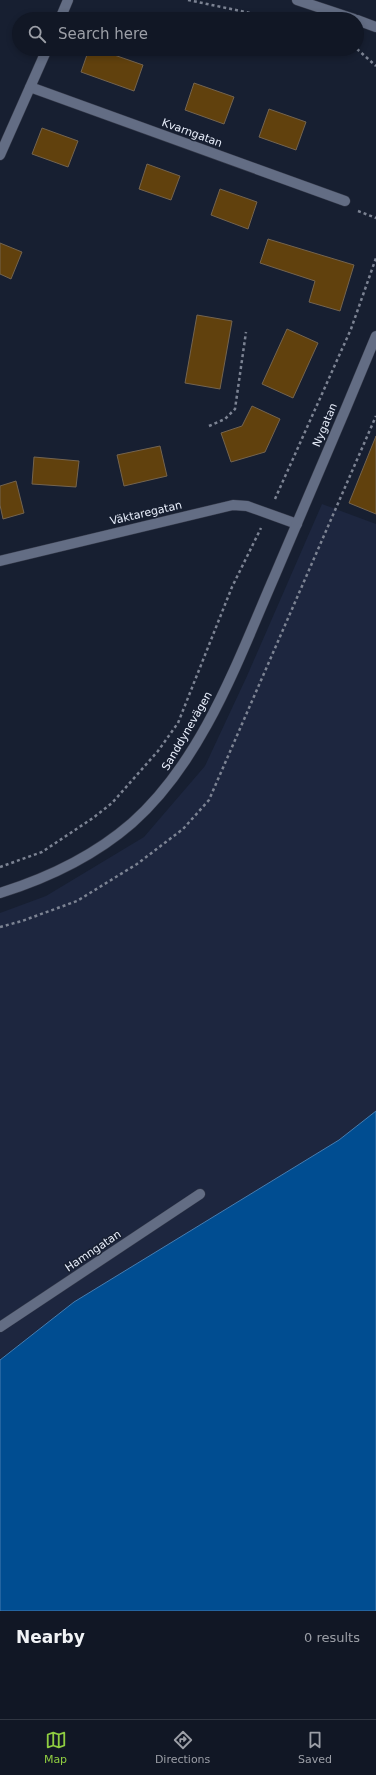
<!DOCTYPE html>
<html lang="en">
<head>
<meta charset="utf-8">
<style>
  body { margin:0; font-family:"DejaVu Sans",sans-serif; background:#1a202d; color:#f1f3f6 }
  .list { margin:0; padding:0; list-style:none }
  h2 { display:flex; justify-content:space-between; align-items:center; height:52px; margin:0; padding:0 16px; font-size:17px }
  h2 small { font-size:13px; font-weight:400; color:#9c9fa7 }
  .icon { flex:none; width:22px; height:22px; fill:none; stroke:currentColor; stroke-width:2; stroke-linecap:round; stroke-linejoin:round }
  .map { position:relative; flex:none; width:376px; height:1611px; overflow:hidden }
  .search { position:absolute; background:#111725; box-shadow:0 2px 6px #0003; left:12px; right:12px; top:12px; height:44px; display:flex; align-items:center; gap:10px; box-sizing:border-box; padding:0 14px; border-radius:22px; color:#9c9fa7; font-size:15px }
  .sheet { height:108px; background:#111725 }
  nav { display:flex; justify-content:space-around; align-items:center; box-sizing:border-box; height:56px; border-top:1px solid #303642; background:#111725; font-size:11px; color:#9c9fa7 }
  nav a { display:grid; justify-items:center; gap:2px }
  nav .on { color:#8fcd41 }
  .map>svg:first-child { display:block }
</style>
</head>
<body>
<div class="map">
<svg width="376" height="1611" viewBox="0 0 376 1611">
  <rect width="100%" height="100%" fill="#171f31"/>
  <path fill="#1d263f" d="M322,504L376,524V1111L339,1140L74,1302L0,1359V913L46,896L144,837L205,766L247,676Z"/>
  <path fill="#004d91" stroke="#467db1" d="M376,1111V1611H0V1360L74,1302L339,1140Z"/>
  <path fill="#61410d" stroke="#74644f" d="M89,49H97L143,65L134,91L81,72Z
    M194,83L234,97L224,124L185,110Z
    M269,109L306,122L296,150L259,137Z
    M42,128L78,141L68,167L32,154Z
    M147,164L180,176L171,200L139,189Z
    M220,189L257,202L248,229L211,215Z
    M268,239L354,265L340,311L309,302L315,281L260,263Z
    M0,243L22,252L11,279L0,274Z
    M197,315L232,321L220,389L185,383Z
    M287,329L318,343L293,398L262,384Z
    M252,406L280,419L265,452L231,462L221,433L242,426Z
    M376,436V514L349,503Z
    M160,446L167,476L124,486L117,455Z
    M34,457L79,461L76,487L32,484Z
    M16,481L24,513L3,519L0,505V486Z"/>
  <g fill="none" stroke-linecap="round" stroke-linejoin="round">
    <defs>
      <path id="street" d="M297,0L354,19
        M60,19L68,0
        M357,20L376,27
        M30,87L345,201
        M0,155L47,49
        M0,561L233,505L247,506L297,524
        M0,1327L200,1194"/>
      <path id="secondary" d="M0,893C48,878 94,856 132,823C203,760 238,660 275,575C309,496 343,416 376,336"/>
    </defs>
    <use href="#street" stroke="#363b4b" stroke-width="11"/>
    <use href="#secondary" stroke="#363b4b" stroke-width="11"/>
    <path stroke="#7c8393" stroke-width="2.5" stroke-dasharray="3 3" stroke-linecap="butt" d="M188,0L279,19
      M357,49L376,66
      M358,211L376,218
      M209,426L225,419L235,409L246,332
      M275,499L351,329L376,258
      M0,867L42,852L93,818L112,803L158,751L178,723L232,587L261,528
      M0,927L22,921L77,901L137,864L183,829L209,800L376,416"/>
    <use href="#street" stroke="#636d84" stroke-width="10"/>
    <use href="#secondary" stroke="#636d84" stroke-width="10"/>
  </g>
  <g text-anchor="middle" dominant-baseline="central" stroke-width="3" stroke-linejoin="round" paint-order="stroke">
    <g font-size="11" fill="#e8eefb" stroke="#171f31">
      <text transform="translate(192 133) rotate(20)">Kvarngatan</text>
      <text transform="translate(325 425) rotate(-67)">Nygatan</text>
      <text transform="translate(146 513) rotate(-13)">Väktaregatan</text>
      <text transform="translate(187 731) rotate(-60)">Sanddynevägen</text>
      <text transform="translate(93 1251) rotate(-34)">Hamngatan</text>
    </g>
  </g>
</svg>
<div class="search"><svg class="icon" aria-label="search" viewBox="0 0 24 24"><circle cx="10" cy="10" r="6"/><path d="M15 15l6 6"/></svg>Search here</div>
</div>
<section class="sheet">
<h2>Nearby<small>0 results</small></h2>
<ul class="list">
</ul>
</section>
<nav>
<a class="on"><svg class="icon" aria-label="map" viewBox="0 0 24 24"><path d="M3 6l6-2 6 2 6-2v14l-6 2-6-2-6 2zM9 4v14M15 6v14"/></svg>Map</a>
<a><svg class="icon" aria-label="directions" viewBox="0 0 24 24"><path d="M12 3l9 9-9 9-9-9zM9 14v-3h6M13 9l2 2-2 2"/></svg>Directions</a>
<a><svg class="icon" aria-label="saved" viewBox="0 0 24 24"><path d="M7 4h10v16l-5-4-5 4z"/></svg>Saved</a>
</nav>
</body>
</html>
